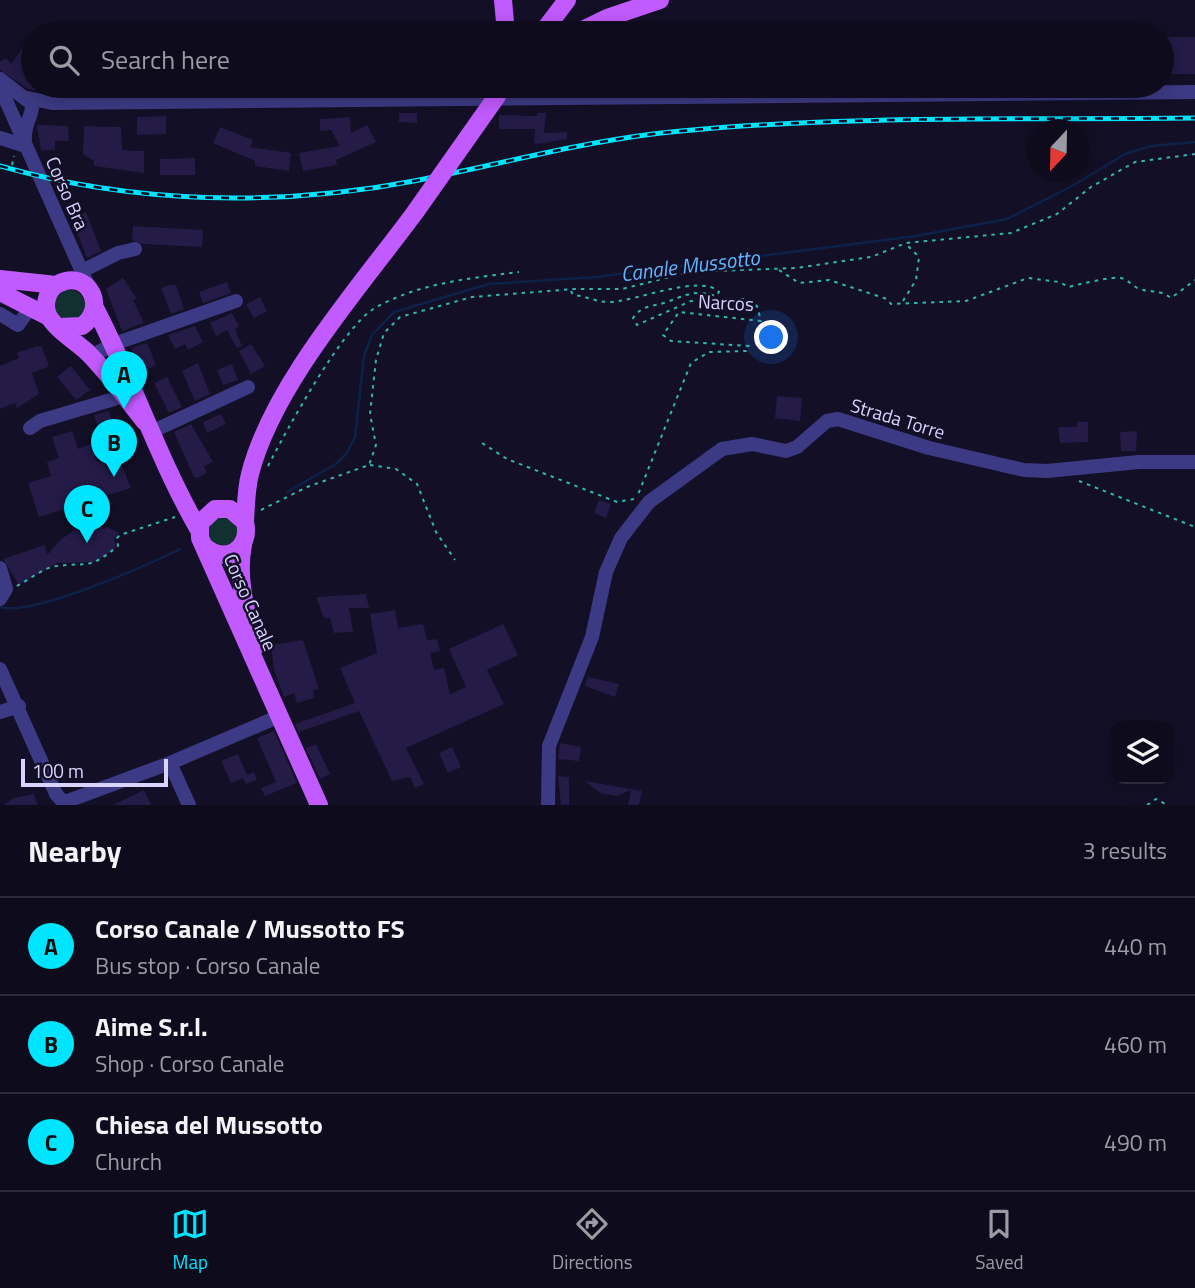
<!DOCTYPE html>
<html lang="en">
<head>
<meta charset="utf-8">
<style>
  body { margin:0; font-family:"Titillium Web",sans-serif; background:#171425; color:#f1f3f6 }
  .controls { position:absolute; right:21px; bottom:21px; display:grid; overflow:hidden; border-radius:14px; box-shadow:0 4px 18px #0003 }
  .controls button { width:63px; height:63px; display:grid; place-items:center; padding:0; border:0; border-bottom:2px solid #2e2b3b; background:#0e0b1c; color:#f1f3f6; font:35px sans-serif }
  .compass { position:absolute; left:1027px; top:119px; width:63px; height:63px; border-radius:50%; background:#0e0b1c; box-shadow:0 4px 18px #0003; rotate:202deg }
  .scale { position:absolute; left:21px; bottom:18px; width:147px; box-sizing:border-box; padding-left:7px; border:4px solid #d9d4ff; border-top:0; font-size:19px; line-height:24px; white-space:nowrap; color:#d9d4ff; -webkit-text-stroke:5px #130f26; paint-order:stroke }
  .you { position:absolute; left:772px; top:338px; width:24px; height:24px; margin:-18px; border:5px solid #fff; border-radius:50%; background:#1a73e8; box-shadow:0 0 0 10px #1a73e833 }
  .badge { display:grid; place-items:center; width:46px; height:46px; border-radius:50%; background:#00e5ff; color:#111; font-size:23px; font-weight:700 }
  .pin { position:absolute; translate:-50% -58px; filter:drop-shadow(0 2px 4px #0008) }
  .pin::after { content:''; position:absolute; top:37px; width:24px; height:21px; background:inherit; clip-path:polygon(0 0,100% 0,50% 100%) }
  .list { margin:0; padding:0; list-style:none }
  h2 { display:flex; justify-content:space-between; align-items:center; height:91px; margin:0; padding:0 28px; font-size:30px }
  h2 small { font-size:23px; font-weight:400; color:#9b9ba3 }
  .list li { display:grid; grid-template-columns:46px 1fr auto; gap:21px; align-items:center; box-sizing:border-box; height:98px; padding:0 28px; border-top:2px solid #2e2b3b }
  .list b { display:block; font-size:26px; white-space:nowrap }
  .list p { margin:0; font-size:23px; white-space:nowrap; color:#9b9ba3 }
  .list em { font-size:23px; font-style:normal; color:#9b9ba3 }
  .icon { flex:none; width:38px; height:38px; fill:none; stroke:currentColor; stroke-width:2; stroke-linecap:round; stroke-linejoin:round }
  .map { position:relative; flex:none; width:1195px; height:805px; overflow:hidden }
  .search { position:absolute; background:#0e0b1c; box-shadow:0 4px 18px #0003; left:21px; right:21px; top:21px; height:77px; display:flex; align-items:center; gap:18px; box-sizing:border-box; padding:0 24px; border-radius:38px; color:#9b9ba3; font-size:26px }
  .sheet { height:385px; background:#0e0b1c }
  nav { display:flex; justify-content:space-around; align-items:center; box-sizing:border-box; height:98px; border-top:2px solid #2e2b3b; background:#0e0b1c; font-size:19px; color:#9b9ba3 }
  nav a { display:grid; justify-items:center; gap:4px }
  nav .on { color:#00e5ff }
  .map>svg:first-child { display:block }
</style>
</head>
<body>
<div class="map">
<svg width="1195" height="805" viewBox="0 0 1195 805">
  <rect width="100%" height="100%" fill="#130f26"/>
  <path fill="#12302f" d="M55 305a15 15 0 1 1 30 0a15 15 0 1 1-30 0Z
    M208 532a15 15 0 1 1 30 0a15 15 0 1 1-30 0Z"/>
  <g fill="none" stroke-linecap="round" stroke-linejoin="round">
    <path stroke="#0c2248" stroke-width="2.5" d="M287,492L336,464L346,454L355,437L364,356L372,335L394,312L489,284L596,277L916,236L1007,219L1074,185L1125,154L1151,146L1195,142
      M0,607C31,617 148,565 180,549"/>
  </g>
  <path fill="#241b47" d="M829,26V33H806L805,27Z
    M1162,37H1195V74H1162Z
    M26,43L33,48L26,59L31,63L24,73L33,79V86H79L80,93H53L28,89L0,70V62L6,58L11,64Z
    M206,86H234V92H207Z
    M399,113H417V123L399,122Z
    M537,113H546L544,133L567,132V139L538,144L534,143L535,129H499V115L537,116Z
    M166,116V134L137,135V117Z
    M350,117L351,133L367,125L376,142L336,160L337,165L303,171L299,153L340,146L331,130L320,131V119Z
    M37,125L68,126L69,141H55V150H41Z
    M84,126L121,127L122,150L144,151V173L94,166V161L83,154Z
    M220,127L253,140L250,147L291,153L289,171L255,166V161L213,143Z
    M195,158V175H160V159Z
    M86,212L101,251L87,258L72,219Z
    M133,226L203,230L202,247L143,244L132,240Z
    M123,278L137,299L133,300L144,323L122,331L106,289Z
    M227,282L231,293L203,303L199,292Z
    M170,285H176L184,309L171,314L161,288Z
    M260,297L267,311L254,318L246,304Z
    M232,313L239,326L235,329L242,346L237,348L227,330L216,336L210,323Z
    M195,326L203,342L188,350L185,344L175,349L168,335Z
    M147,343L156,365L142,372L131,348Z
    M251,344L265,366L251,374L239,351Z
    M37,346L42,347L49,366L32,373L39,394L17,408L15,403L0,409V366L19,358L17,353Z
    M198,363L210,394L195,401L182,371Z
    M232,364L238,380L223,385L217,370Z
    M71,366L90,390L76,400L57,377Z
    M167,377L182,407L169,413L154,383Z
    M777,396L802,398L800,421L775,418Z
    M109,411L117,436L102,441L94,415Z
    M221,414L226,424L207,433L203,422Z
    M1077,422H1088V442L1060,443L1058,427H1077Z
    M191,424L213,462L204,466L207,473L197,478L194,477L174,432Z
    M72,431L78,449L90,444L97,462L117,454L131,488L39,517L28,483L51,476L47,462L59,458L52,437Z
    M1137,431L1136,451H1121L1120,432Z
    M599,500L611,504L606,518L594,513Z
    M97,526L104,529L105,526L119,533L114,538L116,548L95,562L57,563L19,585L3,559L45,545L47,555L60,540L75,530Z
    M366,594L369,608H349L353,632L334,633L330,618H324L316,597Z
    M395,610L398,628L423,624L427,640L437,639L440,651L430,653L434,670L444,668L450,694L466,687L449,649L503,624L518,655L487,670L504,704L406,748L424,784L415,788L410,777L392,781L359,711L299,732L295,724L355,703L340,668L377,653L370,614Z
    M303,640L319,689L313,690L314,698L297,703L294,693L284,697L274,670L271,645Z
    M588,677L619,684L615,697L585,686Z
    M274,731L297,783L265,796L261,788L276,782L257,738Z
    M560,743L581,747L579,761L558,759Z
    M316,744L330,774L320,779L306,748Z
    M452,747L461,767L448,773L439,753Z
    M238,754L247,775L254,772L257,780L246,784L243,778L231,783L221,761Z
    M558,776L569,777V805H561Z
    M585,781L642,791L639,805H628L631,790L617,796L600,793Z
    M144,790L151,805H113Z
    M34,794L38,805H3L14,798Z"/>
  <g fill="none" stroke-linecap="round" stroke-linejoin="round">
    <path stroke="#2fb8b0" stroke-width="2" stroke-dasharray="3.5 5" stroke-linecap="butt" d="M12,165L14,156
      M779,270L799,283L829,280L887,299L891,304L966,301L1028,278L1059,282L1069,287C1079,284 1114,276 1121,278C1129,280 1133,287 1140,289C1152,293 1159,289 1171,298L1195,280
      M571,291L573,295C586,296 596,302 609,302C634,302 701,273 719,292L716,296C695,289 686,295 667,302C653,307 643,304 633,318L637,325L691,301L746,299L757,306L761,321L679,312L663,335L671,341L749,346L746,351L709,352L691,363L637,497
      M903,301L916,280L919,257L906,244
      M482,443L507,459L617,502L634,499
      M370,465L396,469L417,484L436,532L455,560
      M268,466C286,431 343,326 375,308C418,283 472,278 519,272
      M1079,481L1195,527
      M261,510L307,487L369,465L376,445L370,414L376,360L384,333L400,317L472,297L574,289H622L690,272L796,268L871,257L906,243L1011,233L1057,214L1091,187L1135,162L1195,154
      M17,586C29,580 44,567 57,566C91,562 88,570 118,546L117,538L120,535L175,517
      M1147,805L1156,799L1167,805"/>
    <path stroke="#3d3a85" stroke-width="14" d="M0,79L32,104C33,116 24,123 25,139
      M0,87L91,292
      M27,98L52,103L1195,92
      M0,138L26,146
      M84,270L118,253L135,249
      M0,314L18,325L31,307
      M87,352L95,354L114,344L236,301
      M30,428L40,421L124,396
      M151,432L248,387
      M0,568L6,589L0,599
      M0,669L56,794L66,805
      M0,712L19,706
      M170,763L189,805
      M65,802L170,763L280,716
      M548,805L549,746L592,637L606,572L621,538L649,502L722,449L752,444L786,451L797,447L827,421L838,419L929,448L1024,470L1047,471L1139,462H1195"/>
    <path stroke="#c25bff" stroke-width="18" d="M503,0L506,33
      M542,33L567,0
      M576,33L607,18L660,0
      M0,279L56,285
      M0,292L49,317
      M95,308C133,381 158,459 199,530
      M60,327L82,326C108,307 88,270 60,283C48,288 43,303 48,315C55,329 75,341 87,352C108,373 126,398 145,422
      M245,522C246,506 246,489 250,474C273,384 361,286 416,211
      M203,545C223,566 252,550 245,522L230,509H215L200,523V538L319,805
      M243,545C236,579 247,614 255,647"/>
    <defs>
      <path id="rail" d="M0,166C133,204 278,207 414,181C503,164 590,139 681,131C851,115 1024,120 1195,118"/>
    </defs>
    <use href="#rail" stroke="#00e5ff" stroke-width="5"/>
    <use href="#rail" stroke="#130f26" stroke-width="2.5" stroke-dasharray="8" stroke-linecap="butt"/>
    <path stroke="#c25bff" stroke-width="18" d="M416,211L497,96"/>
  </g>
  <g text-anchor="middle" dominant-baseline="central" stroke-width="5" stroke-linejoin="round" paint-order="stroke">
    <g font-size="19" fill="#d9d4ff" stroke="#130f26">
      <text transform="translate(68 193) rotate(66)">Corso Bra</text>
      <text transform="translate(726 302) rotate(3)">Narcos</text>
      <text transform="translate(898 418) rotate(17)">Strada Torre</text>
      <text transform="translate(251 602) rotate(66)">Corso Canale</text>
    </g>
    <g font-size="21" font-style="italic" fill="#62b6ff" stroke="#130f26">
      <text transform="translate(690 265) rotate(-7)">Canale Mussotto</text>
    </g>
  </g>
</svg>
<div class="controls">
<button><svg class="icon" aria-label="layers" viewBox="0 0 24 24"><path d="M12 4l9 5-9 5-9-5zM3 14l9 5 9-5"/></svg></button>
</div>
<svg class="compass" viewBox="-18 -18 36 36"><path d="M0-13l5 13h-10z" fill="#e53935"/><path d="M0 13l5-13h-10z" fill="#9b9ba3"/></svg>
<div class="scale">100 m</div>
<div class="you"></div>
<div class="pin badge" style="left:124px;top:409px">A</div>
<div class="pin badge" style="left:114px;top:477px">B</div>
<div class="pin badge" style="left:87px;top:543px">C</div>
<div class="search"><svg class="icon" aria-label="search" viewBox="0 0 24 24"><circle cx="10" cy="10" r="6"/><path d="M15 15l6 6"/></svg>Search here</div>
</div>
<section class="sheet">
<h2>Nearby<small>3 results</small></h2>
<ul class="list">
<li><span class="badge">A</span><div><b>Corso Canale / Mussotto FS</b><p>Bus stop · Corso Canale</p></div><em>440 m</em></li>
<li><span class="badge">B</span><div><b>Aime S.r.l.</b><p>Shop · Corso Canale</p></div><em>460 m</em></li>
<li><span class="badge">C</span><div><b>Chiesa del Mussotto</b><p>Church</p></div><em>490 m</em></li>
</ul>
</section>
<nav>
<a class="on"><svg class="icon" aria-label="map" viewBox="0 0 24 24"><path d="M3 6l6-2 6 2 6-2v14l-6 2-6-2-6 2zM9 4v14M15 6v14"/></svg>Map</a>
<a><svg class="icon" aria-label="directions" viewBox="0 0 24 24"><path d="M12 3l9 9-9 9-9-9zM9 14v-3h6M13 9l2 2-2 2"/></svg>Directions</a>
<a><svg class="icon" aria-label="saved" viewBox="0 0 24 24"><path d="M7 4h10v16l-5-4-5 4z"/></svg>Saved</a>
</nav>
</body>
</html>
